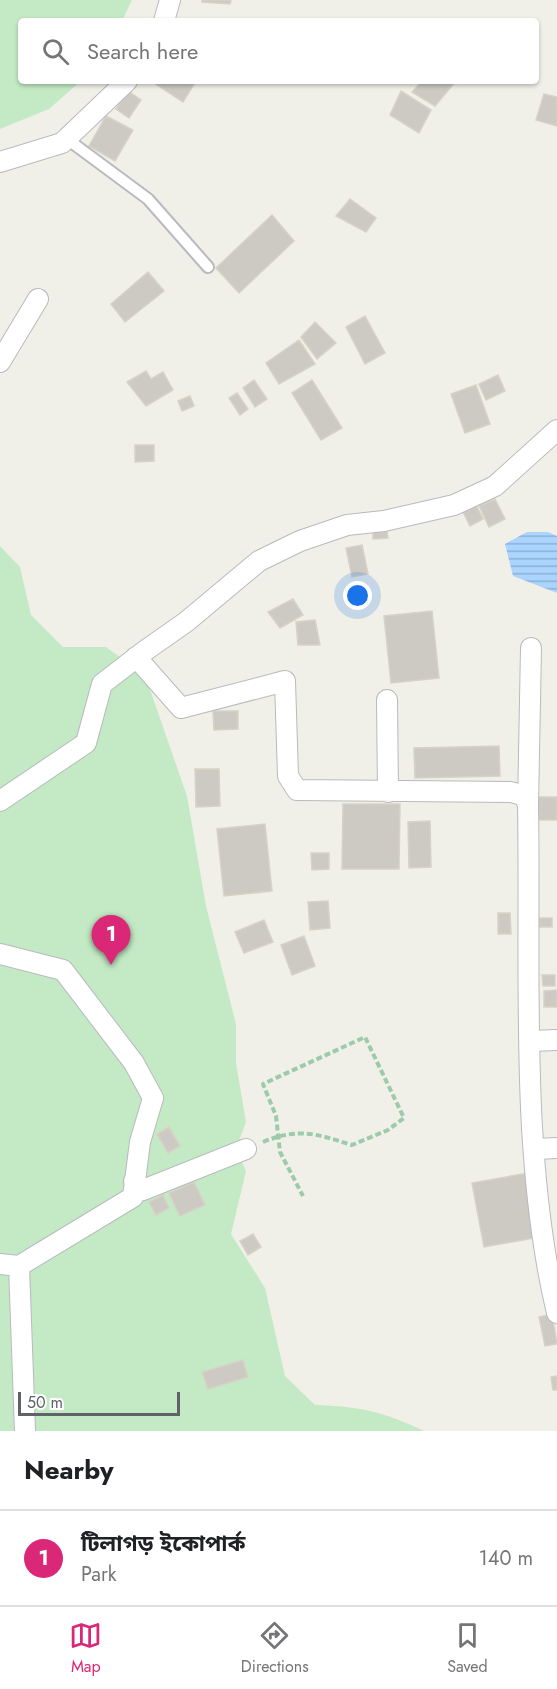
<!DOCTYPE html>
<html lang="en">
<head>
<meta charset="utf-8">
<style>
  body { margin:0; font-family:Jost,"Noto Sans Bengali",sans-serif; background:#f6f6f6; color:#202124 }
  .scale { position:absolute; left:18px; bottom:15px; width:162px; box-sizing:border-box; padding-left:6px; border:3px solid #5f6268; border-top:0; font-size:16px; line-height:21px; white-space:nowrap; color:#5f6268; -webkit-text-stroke:4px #fff; paint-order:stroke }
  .you { position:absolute; left:358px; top:596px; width:21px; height:21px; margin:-15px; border:4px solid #fff; border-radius:50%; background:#1a73e8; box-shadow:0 0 0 9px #1a73e833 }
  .badge { display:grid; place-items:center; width:39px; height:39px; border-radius:50%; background:#db2777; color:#fff; font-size:20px; font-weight:700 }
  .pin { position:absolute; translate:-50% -50px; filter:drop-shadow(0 2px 3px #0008) }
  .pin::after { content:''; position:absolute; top:32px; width:21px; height:18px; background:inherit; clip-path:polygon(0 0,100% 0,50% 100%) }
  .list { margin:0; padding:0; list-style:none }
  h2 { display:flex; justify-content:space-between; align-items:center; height:78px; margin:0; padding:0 24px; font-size:26px }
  h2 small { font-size:20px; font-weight:400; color:#757577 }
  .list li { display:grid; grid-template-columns:39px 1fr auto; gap:18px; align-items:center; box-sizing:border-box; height:96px; padding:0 24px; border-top:2px solid #e0e0e0 }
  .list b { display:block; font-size:22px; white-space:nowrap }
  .list p { margin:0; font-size:20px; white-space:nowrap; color:#757577 }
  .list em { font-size:20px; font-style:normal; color:#757577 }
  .icon { flex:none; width:33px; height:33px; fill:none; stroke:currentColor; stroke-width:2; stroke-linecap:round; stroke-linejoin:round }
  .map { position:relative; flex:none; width:557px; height:1431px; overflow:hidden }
  .search { position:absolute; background:#fff; box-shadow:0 2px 4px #0004; left:18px; right:18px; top:18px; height:66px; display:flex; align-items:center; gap:15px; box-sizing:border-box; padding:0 21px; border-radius:6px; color:#757577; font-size:22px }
  .sheet { height:174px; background:#fff }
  nav { display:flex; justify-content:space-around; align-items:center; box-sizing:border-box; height:84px; border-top:2px solid #e0e0e0; background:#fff; font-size:16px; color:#757577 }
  nav a { display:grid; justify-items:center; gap:3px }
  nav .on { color:#db2777 }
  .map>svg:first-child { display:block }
</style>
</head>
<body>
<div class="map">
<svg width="557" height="1431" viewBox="0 0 557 1431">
  <defs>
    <pattern id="water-rules" width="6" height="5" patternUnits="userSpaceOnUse" patternTransform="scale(1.5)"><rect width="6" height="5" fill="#aad5ff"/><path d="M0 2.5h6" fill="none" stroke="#8eb0d2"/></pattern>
  </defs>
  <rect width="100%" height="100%" fill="#f1f0e8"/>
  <path fill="#c3eac5" d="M0,0H132L122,21H21V81H81L49,109L0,129Z
    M0,546L20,567L31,615L63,647H106L145,675L187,796L206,906L236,1024V1063L246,1122L236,1149L246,1171L231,1234L265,1288L285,1376L315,1405C358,1406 385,1412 424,1431H0Z"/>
  <path fill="url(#water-rules)" d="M527,532H548L557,536V593L513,576L505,544Z"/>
  <path fill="#cdcac4" stroke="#d7d2c5" stroke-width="1.5" d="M202,0H231L230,4L202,2Z
    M151,81H196L183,102Z
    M422,81H456L435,106L412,92Z
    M128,91L141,100L129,118L116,109Z
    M401,91L431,110L419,133L390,115Z
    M544,94L557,97V126L536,120Z
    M106,116L133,130L115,161L89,146Z
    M350,199L376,218L366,232L336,216Z
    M272,215L294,241L239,293L216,268Z
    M148,272L164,291L125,322L111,304Z
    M365,316L385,353L365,364L346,327Z
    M315,322L336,343L317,359L301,337Z
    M299,340L315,364L279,384L266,363Z
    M146,371L151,379L163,372L173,390L146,406L127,382Z
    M498,375L505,391L486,400L479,384Z
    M254,380L267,399L255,407L243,388Z
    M312,380L342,428L321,440L292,393Z
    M476,385L490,424L465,433L451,394Z
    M237,393L248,409L240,415L229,398Z
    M190,396L194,406L182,411L178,401Z
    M135,445H154V461L135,462Z
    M495,499L505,519L489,527L479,506Z
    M475,503L483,519L470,526L462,510Z
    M373,532H387L388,538L373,539Z
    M362,545L368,574L352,577L346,548Z
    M293,599L303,615L280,628L268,612Z
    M432,611L439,678L391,683L384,616Z
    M315,620L320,645H298L296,622Z
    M213,711H238V729L214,730Z
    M499,746L500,776L415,778L414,748Z
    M195,769H219L220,806L196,807Z
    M538,797H557V820H539Z
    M343,804H400L399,869H342Z
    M430,821L431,867L409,868L408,822Z
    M265,824L272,891L224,896L217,829Z
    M311,853H329V869L312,870Z
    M328,901L330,928L310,930L308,902Z
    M498,913H510L511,934H498Z
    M537,918H552V927H537Z
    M264,920L273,942L244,953L235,932Z
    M304,936L315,966L292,975L281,945Z
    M542,975H555V986H543Z
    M557,990V1007H544V991Z
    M169,1127L180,1146L168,1153L157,1134Z
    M528,1173L540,1237L484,1247L472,1183Z
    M194,1182L205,1205L180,1216L169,1193Z
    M163,1195L169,1208L156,1215L149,1202Z
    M253,1234L261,1247L248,1255L240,1241Z
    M552,1314L557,1344L545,1346L539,1317Z
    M243,1360L248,1377L208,1389L202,1372Z
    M557,1376V1390H553L551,1377Z"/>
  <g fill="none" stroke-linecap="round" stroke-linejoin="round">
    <defs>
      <path id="lane" d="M67,139L148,199L208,267"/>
      <path id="street" d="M164,21L170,0
        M0,162L62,143L127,81
        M0,362L38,299
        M136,657L181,708L285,681L288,776L297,790L511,792L525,796L528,806C531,971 519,1153 557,1313
        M387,700L388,792
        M0,801L86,743L102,684L146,650L186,622L259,561L300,541L347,525L384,521L454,505L495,486L557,430
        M528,806L531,648
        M0,954L63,970L134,1063L153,1098L140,1142L133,1197L19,1266
        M531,1041L557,1040
        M535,1149L557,1148
        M134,1181L143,1190L246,1149
        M0,1264L19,1266L25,1431"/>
    </defs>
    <use href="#lane" stroke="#b8babe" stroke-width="14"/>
    <use href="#street" stroke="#b8babe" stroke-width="22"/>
    <path stroke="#9ccbac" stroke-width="4" stroke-dasharray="6 3" stroke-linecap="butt" d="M263,1142C300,1127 316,1134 352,1145L388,1130L404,1118L365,1037L263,1084L276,1116L280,1152L303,1196"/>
    <use href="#lane" stroke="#fff" stroke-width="10"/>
    <use href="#street" stroke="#fff" stroke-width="20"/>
  </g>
</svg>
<div class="scale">50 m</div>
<div class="you"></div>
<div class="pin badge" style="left:111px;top:965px">1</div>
<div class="search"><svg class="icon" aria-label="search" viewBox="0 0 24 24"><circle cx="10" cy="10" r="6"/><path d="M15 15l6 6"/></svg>Search here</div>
</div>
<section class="sheet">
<h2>Nearby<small></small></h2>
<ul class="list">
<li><span class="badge">1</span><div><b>টিলাগড় ইকোপার্ক</b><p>Park</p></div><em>140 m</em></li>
</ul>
</section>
<nav>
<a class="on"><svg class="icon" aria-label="map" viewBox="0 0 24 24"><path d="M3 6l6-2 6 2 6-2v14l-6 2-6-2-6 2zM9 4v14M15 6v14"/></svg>Map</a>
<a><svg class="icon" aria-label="directions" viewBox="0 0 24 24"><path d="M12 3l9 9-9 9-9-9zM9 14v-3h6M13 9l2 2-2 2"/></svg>Directions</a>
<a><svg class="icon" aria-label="saved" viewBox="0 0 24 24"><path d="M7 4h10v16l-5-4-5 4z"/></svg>Saved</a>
</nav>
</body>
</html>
